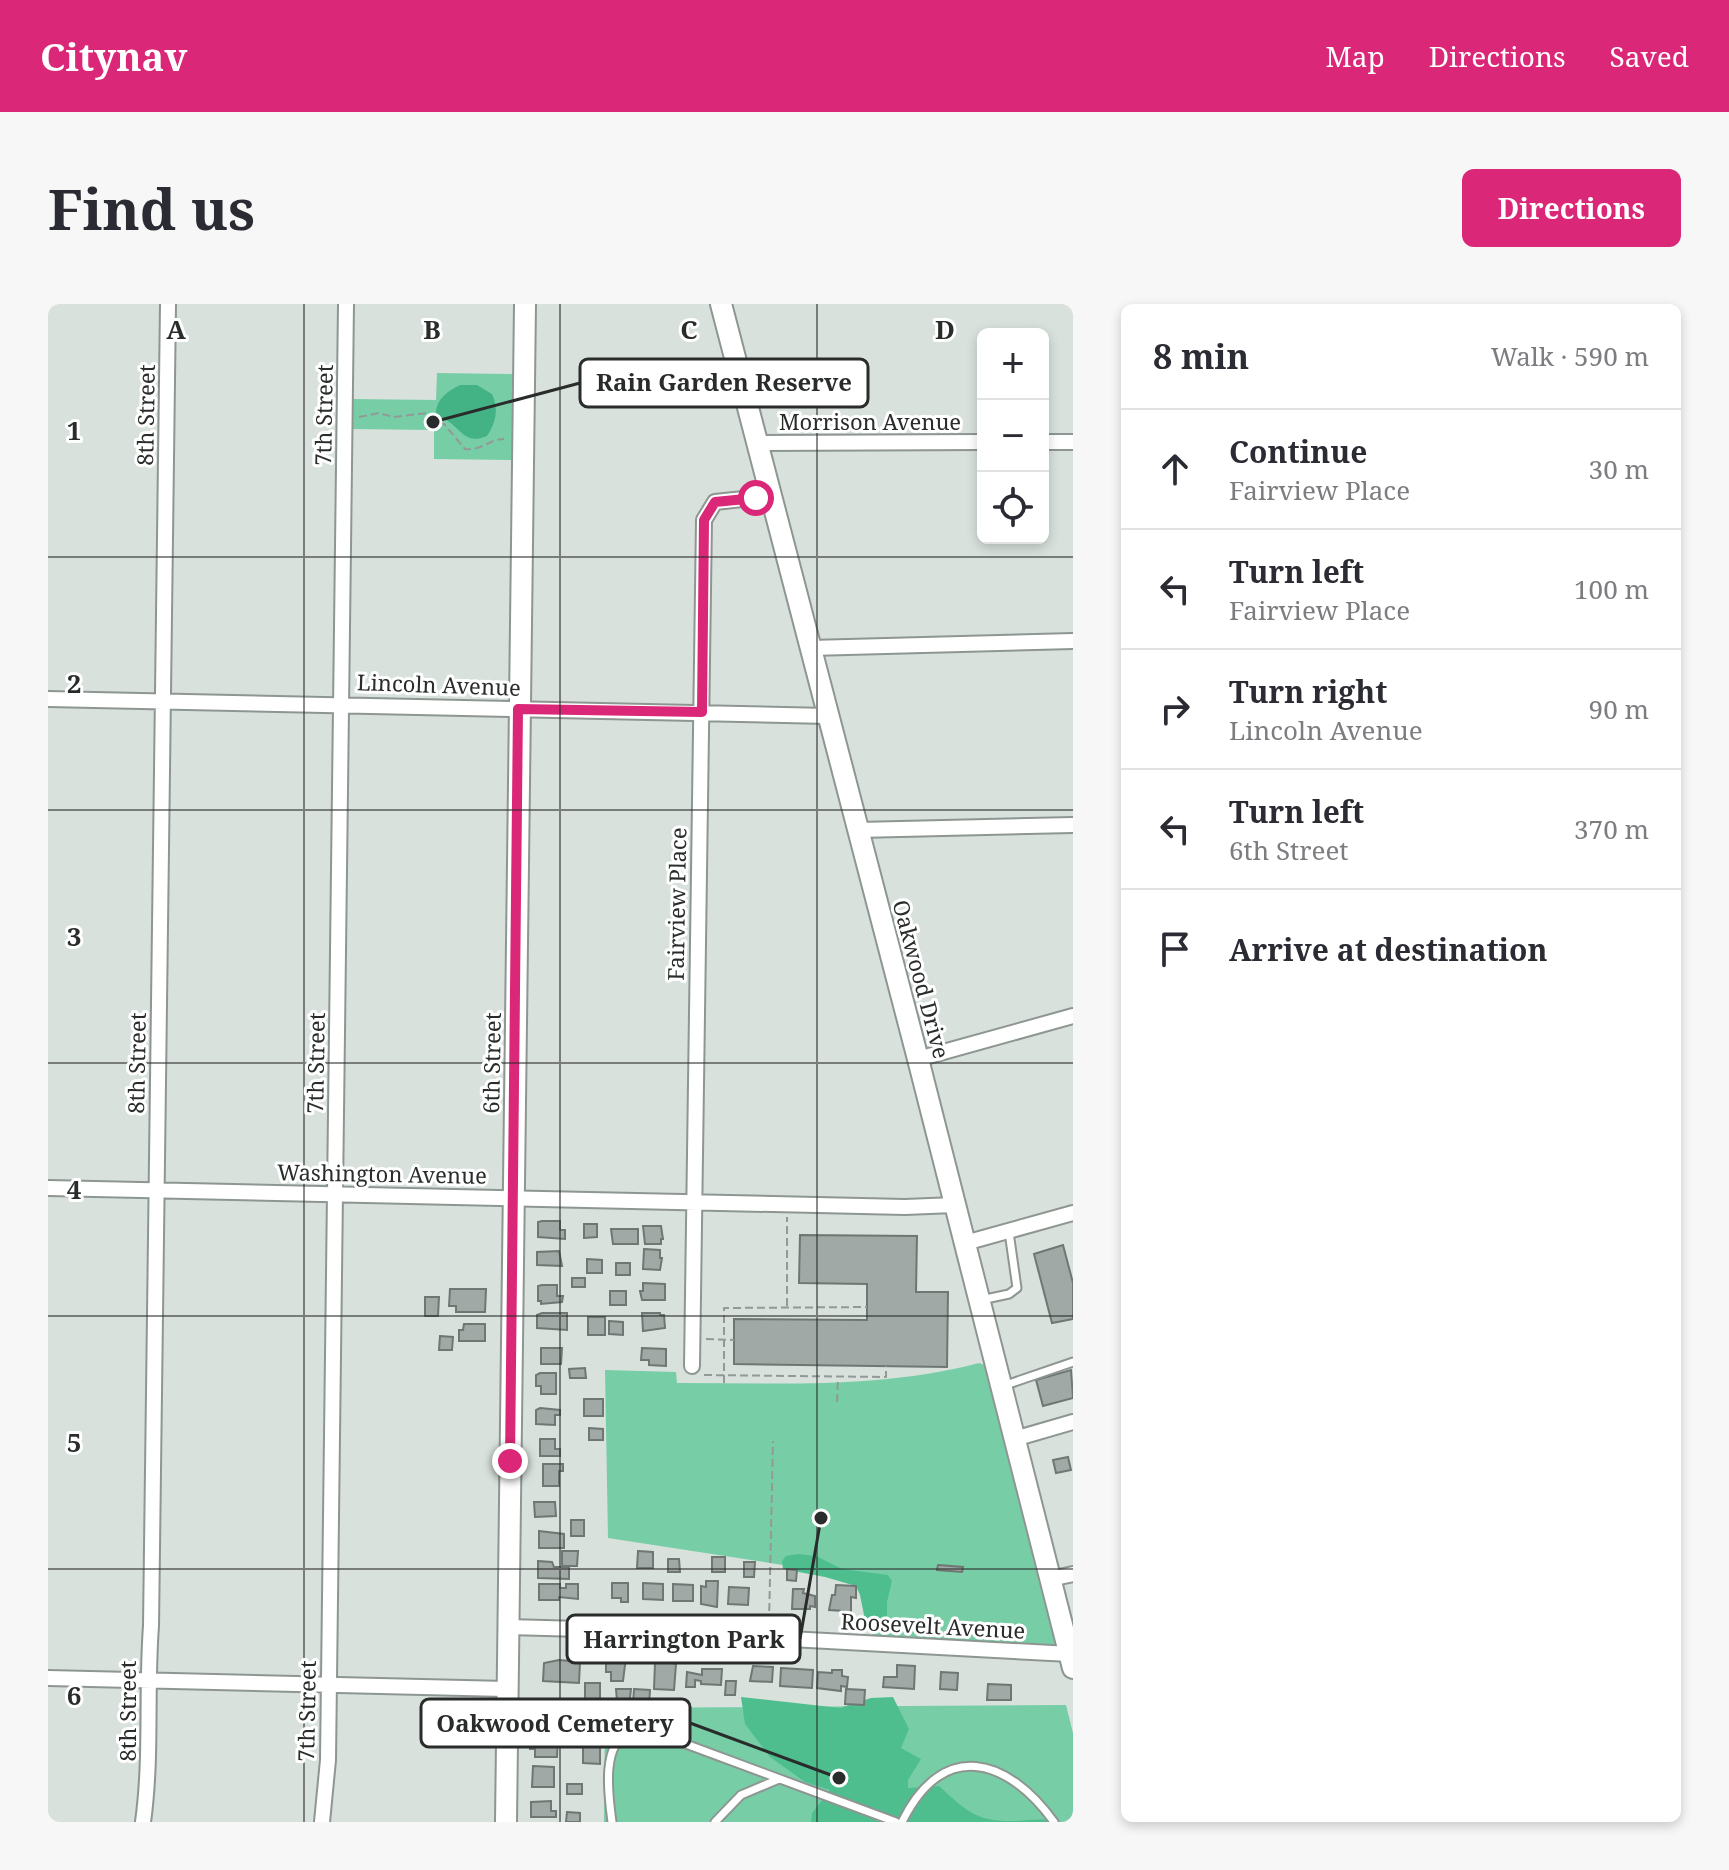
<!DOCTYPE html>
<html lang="en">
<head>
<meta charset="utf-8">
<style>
  body { margin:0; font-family:"Noto Serif",serif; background:#f7f7f7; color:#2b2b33 }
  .controls { position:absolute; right:24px; top:24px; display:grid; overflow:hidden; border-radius:12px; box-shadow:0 4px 12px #0003 }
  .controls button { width:72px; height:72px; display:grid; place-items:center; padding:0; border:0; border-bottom:2px solid #e1e1e2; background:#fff; color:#2b2b33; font:40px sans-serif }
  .stop { position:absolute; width:24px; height:24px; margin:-18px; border:6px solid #db2777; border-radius:50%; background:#fff }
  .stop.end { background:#db2777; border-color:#fff; box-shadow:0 2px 8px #0008 }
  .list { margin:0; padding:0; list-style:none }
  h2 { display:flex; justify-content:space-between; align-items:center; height:104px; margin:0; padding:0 32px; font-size:34px }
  h2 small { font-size:26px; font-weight:400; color:#7c7c81 }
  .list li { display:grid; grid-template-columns:52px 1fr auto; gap:24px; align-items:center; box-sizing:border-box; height:120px; padding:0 32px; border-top:2px solid #e1e1e2 }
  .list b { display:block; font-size:30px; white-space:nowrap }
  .list p { margin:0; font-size:26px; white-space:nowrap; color:#7c7c81 }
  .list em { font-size:26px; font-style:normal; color:#7c7c81 }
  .icon { flex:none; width:44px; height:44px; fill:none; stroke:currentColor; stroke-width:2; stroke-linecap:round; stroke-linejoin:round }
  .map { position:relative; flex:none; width:1025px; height:1518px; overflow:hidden; border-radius:12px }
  header { display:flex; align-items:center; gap:48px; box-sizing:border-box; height:112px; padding:0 40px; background:#db2777; color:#fff }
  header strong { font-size:38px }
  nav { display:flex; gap:44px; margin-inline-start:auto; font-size:28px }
  .intro { display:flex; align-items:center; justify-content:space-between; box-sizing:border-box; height:192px; padding:0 48px }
  h1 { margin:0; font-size:56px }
  .button { padding:20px 36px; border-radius:12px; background:#db2777; color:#fff; font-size:28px; font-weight:700 }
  main { display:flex; gap:48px; padding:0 48px }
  aside { flex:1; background:#fff; border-radius:12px; box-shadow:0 4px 12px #0003 }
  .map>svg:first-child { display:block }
</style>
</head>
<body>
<header>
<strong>Citynav</strong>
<nav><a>Map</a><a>Directions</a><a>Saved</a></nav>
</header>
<div class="intro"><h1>Find us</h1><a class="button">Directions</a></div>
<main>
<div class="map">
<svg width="1025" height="1518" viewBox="0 0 1025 1518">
  <rect width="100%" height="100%" fill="#d8e1dc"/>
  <path fill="#77cea6" d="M389,69L467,70L465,156L386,155V126L304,125V95L388,96Z
    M931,1059L949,1066L1022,1350L826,1339L813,1273L560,1234L557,1066L628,1068L629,1079C730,1079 832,1085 931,1059Z
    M1018,1401L1025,1429V1518H556L557,1404Z"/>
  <path fill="#4fbe8f" d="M750,1250L768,1252L794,1265L840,1271L844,1277L839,1298V1325H829L818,1321L812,1291L808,1282L777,1273L735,1265L734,1257L738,1252Z
    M693,1393L792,1404L823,1394L845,1393L861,1425L853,1444L873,1455L860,1476V1484L891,1482C920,1508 928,1518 969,1517C984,1516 993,1514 1007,1518H763L764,1509L782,1486L757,1478L722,1453L697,1420Z"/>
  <path fill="#43b385" d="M412,81H429L444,90C451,105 448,119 439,132C422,139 417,132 405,121C400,116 394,114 388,110C388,95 400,87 412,81Z"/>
  <path fill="#a0a9a5" stroke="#6f7773" stroke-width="2" d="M494,917H512V926H517V935L490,933V918Z
    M536,920H549V933L536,934Z
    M595,922H613L615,935H613V940H597Z
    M563,925H590V940H565Z
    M752,931L869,932L868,988H900L899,1063L686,1060V1015L819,1016V980L751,979Z
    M1015,941L1025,979V1015L1004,1019L986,950Z
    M596,945L612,946V954H614L612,966L595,965Z
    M511,947L514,962L489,961V948Z
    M539,955L554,956V969H539Z
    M568,959H582V971H568Z
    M524,974H537V983H524Z
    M595,979L617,980V996H594L592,987H595Z
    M494,981H509V992H515L514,998L493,1000V997H490V982Z
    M402,985H438L437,1008H408V1002H401Z
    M562,987H578V1001H562Z
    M377,993H391L390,1012H377Z
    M494,1009H519V1026L489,1024V1011Z
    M594,1009H612V1011H616L617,1024L595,1027Z
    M540,1013H557V1031H540Z
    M561,1017L575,1018V1031L561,1030Z
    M416,1020H437V1037H411V1026H415Z
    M392,1032L405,1033L404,1046H391Z
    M493,1044H514L513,1060H493Z
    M594,1044L618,1045V1062L601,1061V1056H593Z
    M537,1064L538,1074H522L521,1065Z
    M1023,1066L1025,1094L995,1102L988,1076Z
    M492,1069H508V1090H493V1082H488V1071Z
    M536,1095H555V1112H536Z
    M492,1104L512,1106V1111H507V1121L488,1120V1106Z
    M541,1124L555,1125V1136H541Z
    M492,1135H507V1145H512V1152H492Z
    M1020,1153L1023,1166L1008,1169L1005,1156Z
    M495,1160H515V1167H511V1182H495Z
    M486,1198H507L508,1212L487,1213Z
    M523,1216H536V1232H523Z
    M491,1227L516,1230V1244H491Z
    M514,1247H530L529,1262H514Z
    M590,1247L605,1248V1264H589Z
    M664,1253H677V1268H664Z
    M620,1255H631L632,1268H620Z
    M490,1257L504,1258L506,1263H521V1275L490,1274Z
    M696,1258H707L706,1273H696Z
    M890,1261L915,1263L914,1268L889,1266Z
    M739,1265L749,1266L748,1277L739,1276Z
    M658,1277H670L669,1303L653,1300V1282L658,1283Z
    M564,1279H580V1298H573V1294H564Z
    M595,1279L615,1280V1296L595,1295Z
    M491,1280H512V1284H518V1280H530V1295L511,1293V1296H491Z
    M625,1280L645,1281V1297H625Z
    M788,1281L808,1282V1294L803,1293V1311H796V1307L781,1306L784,1291H787Z
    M681,1283L701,1284L700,1301L680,1300Z
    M745,1285H756L755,1289L767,1292V1303L762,1302V1305H744Z
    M558,1352L578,1353L575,1377H563V1368H558Z
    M511,1356L532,1358L531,1379L495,1377L496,1359Z
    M616,1357L628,1360L626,1386L606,1385L607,1359H616Z
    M849,1361L867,1362L866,1385L835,1383L836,1373H849Z
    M705,1362L725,1363L724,1378L702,1377Z
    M733,1364L765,1366L764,1384L732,1382Z
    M654,1365H674L673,1381L653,1380V1377L647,1376V1383H638L639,1368L654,1371Z
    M784,1366H794V1372L800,1373L799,1383L793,1382V1387L769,1384L770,1368L784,1369Z
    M893,1368L910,1369L909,1386L892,1385Z
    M678,1377H688L687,1391H677Z
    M537,1379H552V1397L537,1396Z
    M940,1380L963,1381V1396H939Z
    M568,1385H583L581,1402H575V1397H569Z
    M586,1385L602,1386L601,1402L585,1400Z
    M798,1385L817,1386L816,1401L797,1400Z
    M488,1432H510L509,1453H487V1445H482V1439H487Z
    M535,1442H552V1460L535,1459Z
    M485,1462L506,1463V1483H484Z
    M519,1480H534V1490H519Z
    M503,1497V1507H508V1513H483V1498Z
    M519,1508L532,1509V1518H518Z"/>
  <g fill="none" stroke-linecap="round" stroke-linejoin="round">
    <defs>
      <path id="lane" d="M933,996L961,990L969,984L961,928
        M955,1082L1025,1058
        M564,1518C561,1495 552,1437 582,1430C597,1427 613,1432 627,1436L848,1518
        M667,1518L693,1491L731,1475
        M854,1518C895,1435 959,1453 1006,1518"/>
      <path id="street" d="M995,138H1025
        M710,139L935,138
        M762,344L1025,337
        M0,395L780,412
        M810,526L1025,521
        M870,755L1025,712
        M0,884L857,903L907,901
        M917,939L1025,909
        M644,1062L656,216L667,198L723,192
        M966,1135L1025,1118
        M1002,1275L1025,1270
        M458,1323L571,1326L1022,1350
        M0,1374L458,1385
        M95,1518C104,1453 98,1388 103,1322L120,0
        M274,1518L280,1456L298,0"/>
      <path id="secondary" d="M673,0L870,755L1025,1364
        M458,1518L477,0"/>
    </defs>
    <use href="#lane" stroke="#8e9692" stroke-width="11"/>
    <use href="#street" stroke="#8e9692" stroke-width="18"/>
    <use href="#secondary" stroke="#8e9692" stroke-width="24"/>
    <path stroke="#929996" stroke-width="2" stroke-dasharray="8 4" stroke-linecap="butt" d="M311,113L331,109L346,113L379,109L396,120L417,145C434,147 441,135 456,135
      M739,1002V913
      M658,1035L686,1036
      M656,1071L838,1073V1062
      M676,1079V1004L819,1003
      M789,1098L790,1074
      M721,1319L725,1137"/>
    <use href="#lane" stroke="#fff" stroke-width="7"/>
    <use href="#street" stroke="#fff" stroke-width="14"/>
    <use href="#secondary" stroke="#fff" stroke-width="20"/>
  </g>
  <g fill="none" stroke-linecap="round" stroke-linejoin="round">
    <path stroke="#db2777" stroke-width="10" d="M462,1157L470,405L654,408L656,216L667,198L708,194"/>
  </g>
  <path fill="none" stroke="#292c2b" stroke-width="2" stroke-opacity="0.55" d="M256,0V1518M512,0V1518M769,0V1518M0,253H1025M0,506H1025M0,759H1025M0,1012H1025M0,1265H1025"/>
  <g text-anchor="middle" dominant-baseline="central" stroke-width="6" stroke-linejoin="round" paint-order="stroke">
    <g font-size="22" fill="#292c2b" stroke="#fff">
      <text transform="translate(97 111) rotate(-89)">8th Street</text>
      <text transform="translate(275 111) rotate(-89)">7th Street</text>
      <text x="822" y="117">Morrison Avenue</text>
      <text transform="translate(391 380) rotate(2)">Lincoln Avenue</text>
      <text transform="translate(628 600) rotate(-89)">Fairview Place</text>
      <text transform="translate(874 675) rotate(75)">Oakwood Drive</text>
      <text transform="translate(88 759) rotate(-89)">8th Street</text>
      <text transform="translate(267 759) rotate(-89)">7th Street</text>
      <text transform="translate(443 759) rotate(-89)">6th Street</text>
      <text transform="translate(334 869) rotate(1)">Washington Avenue</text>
      <text transform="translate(885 1321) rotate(3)">Roosevelt Avenue</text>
      <text transform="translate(79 1407) rotate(-90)">8th Street</text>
      <text transform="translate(258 1407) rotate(-89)">7th Street</text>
    </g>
  </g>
  <g font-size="26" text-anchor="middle" font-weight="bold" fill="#292c2b" stroke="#fff" stroke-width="6" stroke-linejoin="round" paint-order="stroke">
    <text x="128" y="35">A</text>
    <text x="384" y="35">B</text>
    <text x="641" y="35">C</text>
    <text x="897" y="35">D</text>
    <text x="26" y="136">1</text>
    <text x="26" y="389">2</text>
    <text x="26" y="642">3</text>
    <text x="26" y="895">4</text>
    <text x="26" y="1148">5</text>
    <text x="26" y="1401">6</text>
  </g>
  <path fill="none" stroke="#292c2b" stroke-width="3" d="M385 118L532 79M773 1214L752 1335M791 1474L642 1419"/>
  <g fill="#292c2b" stroke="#fff" stroke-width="3">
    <circle cx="385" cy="118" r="8"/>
    <circle cx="773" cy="1214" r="8"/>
    <circle cx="791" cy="1474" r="8"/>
  </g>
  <g fill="#fff" stroke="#292c2b" stroke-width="3">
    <rect x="532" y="55" width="288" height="48" rx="8"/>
    <rect x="519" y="1311" width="233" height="48" rx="8"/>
    <rect x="373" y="1395" width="269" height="48" rx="8"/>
  </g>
  <g font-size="24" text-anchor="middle" font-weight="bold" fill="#292c2b">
    <text x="676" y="87">Rain Garden Reserve</text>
    <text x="636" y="1344">Harrington Park</text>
    <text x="507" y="1428">Oakwood Cemetery</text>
  </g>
</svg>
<div class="controls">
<button>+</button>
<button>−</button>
<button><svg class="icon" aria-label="locate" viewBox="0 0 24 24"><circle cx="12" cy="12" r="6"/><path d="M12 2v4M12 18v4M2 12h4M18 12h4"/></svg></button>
</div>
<div class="stop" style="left:708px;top:194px"></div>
<div class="stop end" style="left:462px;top:1157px"></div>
</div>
<aside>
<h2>8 min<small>Walk · 590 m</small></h2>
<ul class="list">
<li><svg class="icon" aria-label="ahead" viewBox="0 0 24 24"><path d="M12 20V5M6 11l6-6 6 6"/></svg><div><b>Continue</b><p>Fairview Place</p></div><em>30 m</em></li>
<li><svg class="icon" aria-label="left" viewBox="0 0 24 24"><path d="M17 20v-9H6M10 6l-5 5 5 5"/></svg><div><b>Turn left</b><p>Fairview Place</p></div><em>100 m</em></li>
<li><svg class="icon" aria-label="right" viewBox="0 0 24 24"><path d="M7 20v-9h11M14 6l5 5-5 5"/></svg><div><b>Turn right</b><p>Lincoln Avenue</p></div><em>90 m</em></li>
<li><svg class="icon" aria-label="left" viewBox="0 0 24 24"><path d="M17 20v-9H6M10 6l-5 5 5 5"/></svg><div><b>Turn left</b><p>6th Street</p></div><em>370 m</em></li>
<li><svg class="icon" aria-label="arrive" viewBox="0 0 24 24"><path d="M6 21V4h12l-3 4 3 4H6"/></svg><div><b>Arrive at destination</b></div></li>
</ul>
</aside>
</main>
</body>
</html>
